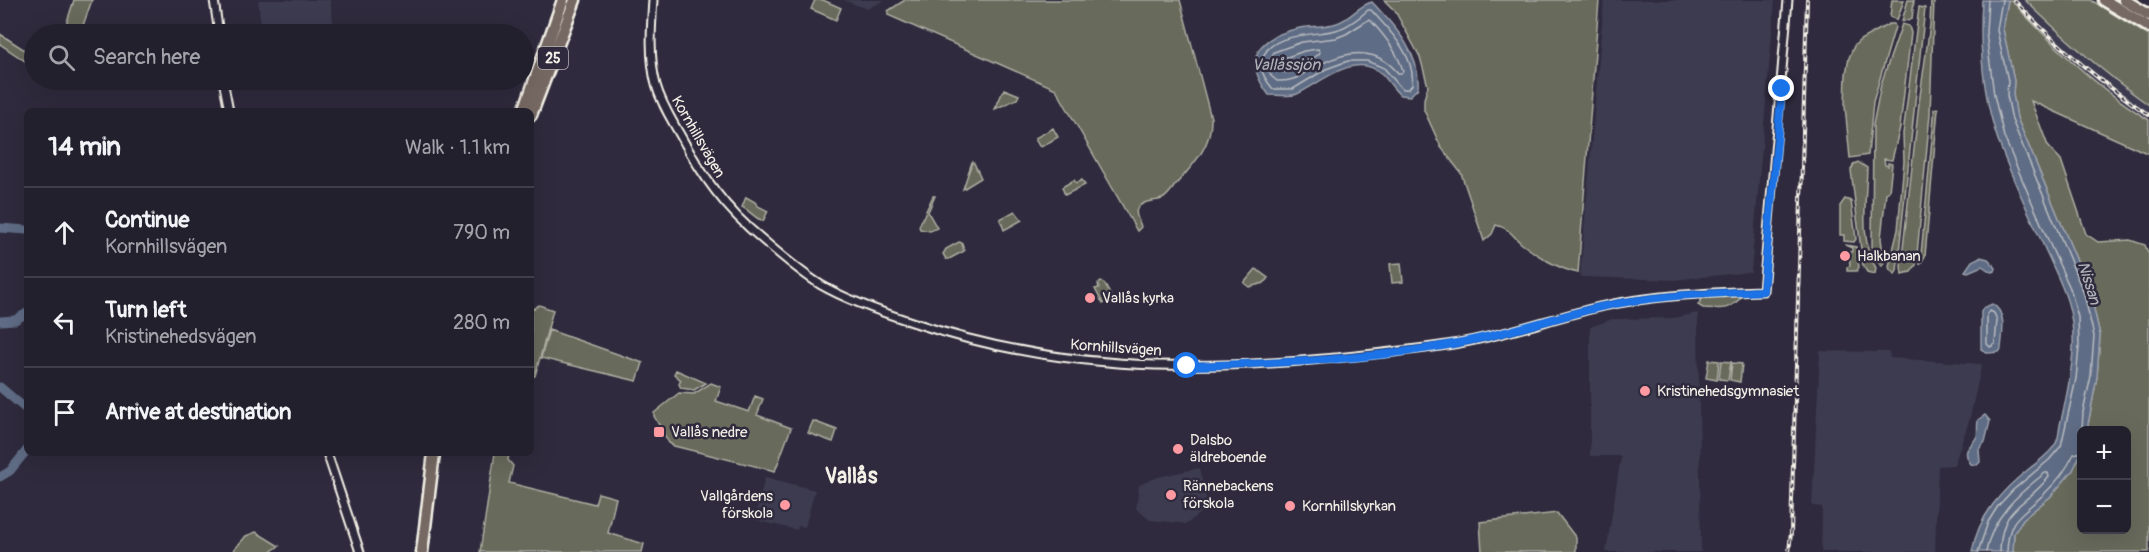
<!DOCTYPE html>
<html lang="en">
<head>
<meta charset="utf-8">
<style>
  body { margin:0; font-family:Pangolin,sans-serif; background:#2f2d3a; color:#f1f3f6 }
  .controls { position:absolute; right:18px; bottom:18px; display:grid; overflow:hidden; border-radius:9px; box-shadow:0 6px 24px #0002 }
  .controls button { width:54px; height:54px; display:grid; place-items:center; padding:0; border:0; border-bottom:2px solid #403e4a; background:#23202e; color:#f1f3f6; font:30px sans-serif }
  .stop { position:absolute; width:18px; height:18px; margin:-14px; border:4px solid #1a73e8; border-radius:50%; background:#fff }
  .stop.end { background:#1a73e8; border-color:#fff; box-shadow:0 2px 6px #0008 }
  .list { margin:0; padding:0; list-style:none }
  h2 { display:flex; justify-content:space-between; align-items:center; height:78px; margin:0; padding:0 24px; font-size:26px }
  h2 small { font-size:20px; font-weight:400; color:#a3a3aa }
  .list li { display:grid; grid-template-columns:39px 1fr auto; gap:18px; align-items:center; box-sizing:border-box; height:90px; padding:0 24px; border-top:2px solid #403e4a }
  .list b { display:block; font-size:22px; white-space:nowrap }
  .list p { margin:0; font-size:20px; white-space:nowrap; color:#a3a3aa }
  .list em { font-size:20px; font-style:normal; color:#a3a3aa }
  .icon { flex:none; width:33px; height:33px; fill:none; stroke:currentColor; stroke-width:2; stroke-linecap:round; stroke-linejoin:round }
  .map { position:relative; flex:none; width:2149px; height:552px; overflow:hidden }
  .search { position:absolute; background:#23202e; box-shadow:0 6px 24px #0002; left:24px; top:24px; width:510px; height:66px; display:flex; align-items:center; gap:15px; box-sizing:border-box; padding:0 21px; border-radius:33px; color:#a3a3aa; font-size:22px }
  .panel { position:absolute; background:#23202e; box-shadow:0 6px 24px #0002; left:24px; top:108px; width:510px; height:348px; border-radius:9px }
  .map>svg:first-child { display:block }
</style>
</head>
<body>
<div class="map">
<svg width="2149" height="552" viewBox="0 0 2149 552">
  <rect width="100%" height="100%" fill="#2f2a3d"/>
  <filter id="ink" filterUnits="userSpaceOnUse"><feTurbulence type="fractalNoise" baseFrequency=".0167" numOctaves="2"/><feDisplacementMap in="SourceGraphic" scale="12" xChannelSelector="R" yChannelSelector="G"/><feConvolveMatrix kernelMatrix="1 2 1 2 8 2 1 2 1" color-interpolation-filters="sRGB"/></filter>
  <g filter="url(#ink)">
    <path fill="#3d3a50" d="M258,0H330L335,34H262Z
      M843,0H885L867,9Z
      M1604,0H1775L1751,272L1674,280L1580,277Z
      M2011,0H2025L2048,23L2116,82L2149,105V120L2097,82L2042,33Z
      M1698,313L1701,552H1606L1621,456H1590V327L1612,319L1673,318Z
      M1820,351L1889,352L1890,358L1982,364L1970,418L1954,465L1938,466L1935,552H1821L1822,507L1812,506Z
      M1199,468L1208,506L1187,524L1150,520L1136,509L1139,485L1158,477Z
      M765,477L815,490L805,527L798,526L797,530L754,520Z"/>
    <path fill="#676a5c" stroke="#aeaea2" stroke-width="1.5" d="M74,0H92L80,34H63Z
      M815,0H823L841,8L836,20L811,9Z
      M905,0H1180L1211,118C1212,145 1195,163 1178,182C1173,187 1168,197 1162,199C1154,202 1142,200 1137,209C1134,215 1140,221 1141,227L1137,231L1056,89L888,15V11Z
      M1384,0H1599L1578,273C1556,268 1540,257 1522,244C1511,235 1511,229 1496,225L1492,234L1484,241L1461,173L1441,147L1424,110V99L1428,86L1420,57L1395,11Z
      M1892,0H1904L1897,20L1890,17Z
      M1908,0H1914L1912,19L1902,21Z
      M1931,0H1934L1930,114L1916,265L1911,272L1902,274L1901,267L1919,103L1930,25Z
      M2008,0H2011C2051,44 2098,89 2149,120V154L2031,101L2048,146L2061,160L2086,234L2098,242L2130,240L2145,245L2149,255V552H2013L2014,533L2023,519L2050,497L2073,470L2081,453L2082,530H2126V430H2087L2097,377L2100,335L2090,292L2017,118L2013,94L2014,81L2003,29Z
      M2025,0H2091L2149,36V105C2105,74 2064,38 2025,0Z
      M1919,7L1925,8L1897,271L1895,274L1890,270L1889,266L1898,230L1904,161L1903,134Z
      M1889,24H1894L1895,27L1873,102L1868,155L1850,158L1845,106L1846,74L1849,58L1854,46L1860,40Z
      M1902,24L1909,26L1911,33L1900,127L1892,160L1884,159L1885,165L1888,166V163L1892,164L1889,191L1886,193L1881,238L1884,262L1882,266L1877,261L1872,248L1873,125L1881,84Z
      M0,34L34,56V67L0,44Z
      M1004,89L1019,95L1017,99L995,109Z
      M1937,108L1938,109L1925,256L1920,265L1934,117V109Z
      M1053,128L1058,137L1041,147L1039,146L1035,139L1037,137Z
      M972,162L974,163L981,178L963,189Z
      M1858,162L1867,168C1866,201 1859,239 1876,268L1875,274L1867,272L1863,265L1851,170L1854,164Z
      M1074,180L1076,183L1082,180L1085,185L1065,195L1062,187Z
      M933,196H935L928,212L937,228L930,231L920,229L919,226Z
      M746,197L755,202L758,206L768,211L763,221C752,217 751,211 742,207Z
      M1845,199L1851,201L1856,239L1854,242L1844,241V235H1840V206Z
      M1015,211L1022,220L1004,230L1000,219Z
      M959,242L962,243L964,251L949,259H946L943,254L946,249Z
      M1845,245L1856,247L1859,267L1857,271H1847V267L1850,266L1849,252H1852V248Z
      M1401,263L1403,282L1392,283L1390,264Z
      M1256,269L1268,278L1264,283L1249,287L1244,283Z
      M1101,282L1104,283L1112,298L1103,304L1095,289L1099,288L1098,284Z
      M1742,296C1730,311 1721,309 1703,308L1698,305L1703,297Z
      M539,305L553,310L535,376L531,377V310Z
      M549,330L643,363L637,381L541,358Z
      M1709,360L1719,361L1717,380L1706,378Z
      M1721,361L1731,362L1728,380L1719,379Z
      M1732,363L1742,364L1740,382L1730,380Z
      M676,370L706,383L694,390L681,388L679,384L681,380L674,374Z
      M711,383L721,387L716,401L749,412L755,396L763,399L757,415L791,428L775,471L674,446L669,443L654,416V413L679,393L694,394Z
      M813,421L837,430L833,442L808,433Z
      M495,453L509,454L508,460L513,466L509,483L595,504L598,493L616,498L608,533L644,544L642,552H480Z
      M1557,513L1576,538V552H1482L1480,522Z
      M256,532L279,546L270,552H232L246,536Z"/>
    <path fill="#5f6c85" stroke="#9ba1ad" stroke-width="1.5" d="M1982,0H2008L2003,29L2014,81L2013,94L2017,118L2090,292L2100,335L2097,377L2087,430H2082L2081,453L2073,470L2050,497L2023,519L2014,533L2013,552H1972C1978,516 2002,490 2030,468C2039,461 2051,453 2056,443C2059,438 2059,430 2060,425C2066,400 2072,374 2073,348C2075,307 2061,284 2045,249C2029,213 2011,177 1998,140C1983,96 1979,45 1982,0Z
      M1372,2C1394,26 1421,53 1418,88L1410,96L1400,95C1393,89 1388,80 1382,74C1355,50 1321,83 1297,94C1290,97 1278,95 1269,95C1241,58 1258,37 1300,28C1312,26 1325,27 1337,23C1350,19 1359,5 1372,2Z
      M1980,257L1988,259L1996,268L1995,271L1991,272L1982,266L1968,272L1965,271L1972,261Z
      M1992,304C2008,313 2002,334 2001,349L1999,352L1988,353L1981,349V312L1983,308Z
      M1985,415L1990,421L1985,442L1979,449L1980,462L1977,465L1971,464C1960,448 1972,448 1977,436C1978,432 1977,425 1978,420Z"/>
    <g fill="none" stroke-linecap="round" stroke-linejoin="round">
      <path stroke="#b8bcc0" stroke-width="1.5" d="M2002,0L1997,30L2008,81L2007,95L2012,120L2084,294L2094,336L2091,376L2083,412L2082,430
        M1368,10H1371C1389,30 1416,56 1412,85L1408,89H1402L1384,68L1367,61H1348L1326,69L1293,89H1273C1266,81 1259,70 1262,60C1269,32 1314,36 1336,30C1348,27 1359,18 1368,10Z
        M1368,20L1371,21C1384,35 1398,52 1403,71L1402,73H1398C1377,48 1351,50 1323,63C1303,71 1300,82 1277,81L1271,76L1268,64L1274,52L1302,42L1336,38L1346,34Z
        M1318,49L1320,52L1319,54L1289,73L1280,71L1277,64L1279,60L1304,51Z
        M1990,311L1994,313L1997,320L1995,344L1990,347L1987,344V314Z
        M1978,552L1988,522L1998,506L2013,490L2049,460L2061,446L2076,379L2079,347L2078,317L2070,288L2052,249L2004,137L1994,95L1986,32L1988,0
        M1986,552C1992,517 2018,494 2045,473H2048L2049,477C2024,508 2001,505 2000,552
        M2007,552C2008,514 2024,515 2046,492C2058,481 2067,468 2074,454L2082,452"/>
      <path stroke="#5f6c85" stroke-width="9" d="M0,228L27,230
        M0,321L15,320L27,313
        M0,387L27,410
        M0,477L10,471L27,450"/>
      <defs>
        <path id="minor" d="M214,0L219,34
          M653,0C651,28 649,58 656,85C661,103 670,117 679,133C703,177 724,208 763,240C782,256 800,272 821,285C849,301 881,312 912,322C1053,370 1188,372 1335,358C1376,354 1418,350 1459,343C1507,335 1552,318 1599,307C1653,295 1709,293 1763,291L1788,0
          M223,80L229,111
          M327,453L360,552"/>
        <path id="highway" d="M2104,0L2149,27
          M2124,0L2149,15
          M524,111L563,0
          M531,115L575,0
          M422,552L434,453"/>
      </defs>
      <use href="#minor" stroke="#f4f1e8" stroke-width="11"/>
      <use href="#highway" stroke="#f4f1e8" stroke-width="15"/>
      <use href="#minor" stroke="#2f2a3d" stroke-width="7"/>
      <use href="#highway" stroke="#766964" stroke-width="10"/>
      <defs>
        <path id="rail" d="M2014,0C2054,43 2100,82 2149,115
          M1789,552L1791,532L1807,0"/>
      </defs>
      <use href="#rail" stroke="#f4f1e8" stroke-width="4"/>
      <use href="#rail" stroke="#2f2a3d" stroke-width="1.5" stroke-dasharray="4.5" stroke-linecap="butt"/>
    </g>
  </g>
  <g fill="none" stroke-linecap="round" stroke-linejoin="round" filter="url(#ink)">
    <path stroke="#1a73e8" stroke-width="8" d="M1187,366C1280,363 1376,360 1468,341C1513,332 1556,317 1600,307C1653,295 1709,294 1763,291L1782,89"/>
  </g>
  <g fill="#ff9aa2" stroke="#2f2a3d" stroke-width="2">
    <circle cx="1845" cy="256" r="6"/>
    <circle cx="1090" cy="298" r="6"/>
    <circle cx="1645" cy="391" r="6"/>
    <rect x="653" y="426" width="12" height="12" rx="3"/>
    <circle cx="1178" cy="449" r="6"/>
    <circle cx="1171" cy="495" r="6"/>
    <circle cx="785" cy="505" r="6"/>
    <circle cx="1290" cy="506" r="6"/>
  </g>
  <g text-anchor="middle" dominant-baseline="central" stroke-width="5" stroke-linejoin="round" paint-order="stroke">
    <rect fill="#2f2a3d" stroke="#b9b5b5" stroke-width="1.5" x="538" y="47" width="30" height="22" rx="4.5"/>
    <g font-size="14" font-weight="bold" fill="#f4f1e8">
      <text x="553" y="58">25</text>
    </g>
    <g font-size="15" fill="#f4f1e8" stroke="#2f2a3d">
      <text transform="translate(698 137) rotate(60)">Kornhillsvägen</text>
      <text transform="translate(1116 348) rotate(4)">Kornhillsvägen</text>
    </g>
    <g font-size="15" fill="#f4f1e8" stroke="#2f2a3d" text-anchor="start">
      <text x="1857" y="256">Halkbanan</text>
      <text x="1102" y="298">Vallås kyrka</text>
      <text x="1657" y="391">Kristinehedsgymnasiet</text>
      <text x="671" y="432">Vallås nedre</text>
      <text x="1190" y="440">Dalsbo<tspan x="1190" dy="17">äldreboende</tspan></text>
      <text x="1183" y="486">Rännebackens<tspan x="1183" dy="17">förskola</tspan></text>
      <text x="773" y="496" text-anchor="end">Vallgårdens<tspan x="773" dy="17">förskola</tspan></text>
      <text x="1302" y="506">Kornhillskyrkan</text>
    </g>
    <g font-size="16" font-style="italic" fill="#b1b5bb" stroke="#2f2a3d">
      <text x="1286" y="65">Vallåssjön</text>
      <text transform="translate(2089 283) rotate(73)">Nissan</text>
    </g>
    <g font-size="21" font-weight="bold" fill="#f4f1e8" stroke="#2f2a3d">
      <text x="851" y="476">Vallås</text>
    </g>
  </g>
</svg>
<div class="controls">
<button>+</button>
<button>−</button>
</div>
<div class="stop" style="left:1187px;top:366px"></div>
<div class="stop end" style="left:1782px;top:89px"></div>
<div class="search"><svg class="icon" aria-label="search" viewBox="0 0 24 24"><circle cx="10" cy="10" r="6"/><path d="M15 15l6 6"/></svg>Search here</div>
<section class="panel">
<h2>14 min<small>Walk · 1.1 km</small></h2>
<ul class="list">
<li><svg class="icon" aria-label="ahead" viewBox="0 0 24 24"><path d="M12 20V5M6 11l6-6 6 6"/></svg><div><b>Continue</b><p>Kornhillsvägen</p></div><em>790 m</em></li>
<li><svg class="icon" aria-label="left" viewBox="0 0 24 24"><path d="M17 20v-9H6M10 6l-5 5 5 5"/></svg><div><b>Turn left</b><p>Kristinehedsvägen</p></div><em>280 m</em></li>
<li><svg class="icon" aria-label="arrive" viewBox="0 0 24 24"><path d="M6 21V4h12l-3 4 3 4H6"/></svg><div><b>Arrive at destination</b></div></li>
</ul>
</section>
</div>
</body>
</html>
